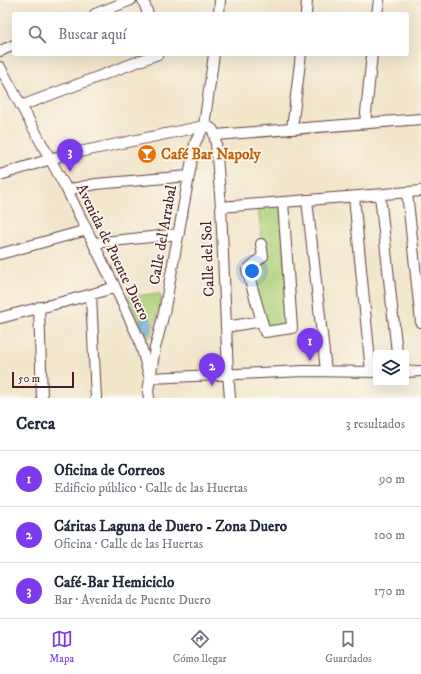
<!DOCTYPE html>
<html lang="es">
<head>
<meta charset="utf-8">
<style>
  body { margin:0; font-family:"IM FELL DW Pica",serif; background:#f6f6f7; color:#1f2937 }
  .controls { position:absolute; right:12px; bottom:12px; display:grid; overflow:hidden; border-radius:4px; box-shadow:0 4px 16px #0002 }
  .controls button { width:36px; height:36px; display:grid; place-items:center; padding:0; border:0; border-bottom:1px solid #e0e1e3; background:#fff; color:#1f2937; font:20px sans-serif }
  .scale { position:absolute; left:12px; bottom:10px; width:62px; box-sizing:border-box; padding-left:4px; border:2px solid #4a1f2b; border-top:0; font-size:11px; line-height:14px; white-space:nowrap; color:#4a1f2b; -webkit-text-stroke:3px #fbf7ec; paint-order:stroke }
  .you { position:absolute; left:252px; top:271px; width:14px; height:14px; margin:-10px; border:3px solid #fff; border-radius:50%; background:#1a73e8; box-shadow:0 0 0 6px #1a73e833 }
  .badge { display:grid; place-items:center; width:26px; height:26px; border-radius:50%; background:#7c3aed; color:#fff; font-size:13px; font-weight:700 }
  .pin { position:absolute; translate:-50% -33px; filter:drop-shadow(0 1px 2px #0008) }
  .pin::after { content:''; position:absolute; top:21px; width:14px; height:12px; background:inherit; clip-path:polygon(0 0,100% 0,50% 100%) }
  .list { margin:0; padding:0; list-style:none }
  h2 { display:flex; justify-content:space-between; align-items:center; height:52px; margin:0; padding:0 16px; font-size:17px }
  h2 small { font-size:13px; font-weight:400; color:#747a83 }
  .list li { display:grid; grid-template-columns:26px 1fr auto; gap:12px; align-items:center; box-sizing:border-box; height:56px; padding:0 16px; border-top:1px solid #e0e1e3 }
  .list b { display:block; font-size:15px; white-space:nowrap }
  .list p { margin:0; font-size:13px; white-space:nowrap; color:#747a83 }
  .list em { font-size:13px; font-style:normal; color:#747a83 }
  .icon { flex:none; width:22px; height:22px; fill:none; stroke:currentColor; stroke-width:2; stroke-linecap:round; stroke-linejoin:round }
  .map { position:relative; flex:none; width:421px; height:398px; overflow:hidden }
  .search { position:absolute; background:#fff; box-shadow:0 4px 16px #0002; left:12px; right:12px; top:12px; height:44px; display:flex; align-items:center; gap:10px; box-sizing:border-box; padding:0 14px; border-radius:4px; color:#747a83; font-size:15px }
  .sheet { height:220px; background:#fff }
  nav { display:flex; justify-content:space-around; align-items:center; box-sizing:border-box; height:56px; border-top:1px solid #e0e1e3; background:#fff; font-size:11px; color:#747a83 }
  nav a { display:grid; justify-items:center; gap:2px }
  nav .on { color:#7c3aed }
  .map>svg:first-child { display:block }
</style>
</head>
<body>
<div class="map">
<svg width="421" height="398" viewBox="0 0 421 398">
  <defs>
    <pattern id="water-ripples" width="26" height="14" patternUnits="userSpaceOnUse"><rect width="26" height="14" fill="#5dacd7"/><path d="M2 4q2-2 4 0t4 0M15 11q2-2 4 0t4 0" fill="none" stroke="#4f8baf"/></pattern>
  </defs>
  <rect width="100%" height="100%" fill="#fbf7ec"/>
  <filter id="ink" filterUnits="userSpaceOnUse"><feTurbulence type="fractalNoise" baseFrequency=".025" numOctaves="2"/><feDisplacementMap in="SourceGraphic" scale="8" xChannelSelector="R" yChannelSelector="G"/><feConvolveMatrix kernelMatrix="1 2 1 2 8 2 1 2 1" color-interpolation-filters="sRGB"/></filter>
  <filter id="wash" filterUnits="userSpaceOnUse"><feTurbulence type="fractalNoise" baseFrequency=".012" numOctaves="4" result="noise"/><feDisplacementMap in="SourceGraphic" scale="16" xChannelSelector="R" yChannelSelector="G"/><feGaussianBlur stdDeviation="0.9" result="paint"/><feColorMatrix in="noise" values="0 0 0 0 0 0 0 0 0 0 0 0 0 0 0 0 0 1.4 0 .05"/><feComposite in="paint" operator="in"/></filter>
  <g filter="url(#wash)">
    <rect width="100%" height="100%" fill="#f2e6cb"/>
    <path fill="#afd27a" stroke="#7c7852" d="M281,202L289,329L265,332L249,269L263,256L258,204Z
      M159,293L162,299L153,332L149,338L143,337L128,297Z"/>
    <path fill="url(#water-ripples)" stroke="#546681" d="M144,314L149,316L152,323L151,331L147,334L144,333C140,327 139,319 144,314Z"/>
  </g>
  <g filter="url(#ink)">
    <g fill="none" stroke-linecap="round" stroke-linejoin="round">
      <defs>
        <path id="street" d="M143,0L148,14
          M95,14L131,0
          M219,14L220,0
          M306,14L307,0
          M377,14L379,0
          M0,51L14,45
          M0,67L67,190L115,287L139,339L149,375
          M21,106L158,54
          M365,123L372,54
          M292,129L301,54
          M215,135L421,119
          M0,175L60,156L204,126L209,127L213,130L216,143L221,207L228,374L230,398
          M67,190L96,184L189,176
          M407,192L421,322
          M380,195L397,353
          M354,197L371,372
          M307,200L326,371
          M221,207L421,191
          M94,243L179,234
          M261,244L263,256L247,270L265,332L292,328L283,202
          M0,254L87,230
          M91,296L96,398
          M39,307L42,398
          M0,318C38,307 78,300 115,287
          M226,327L262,321
          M406,372L421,371
          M150,378L304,371L376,372
          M149,398L148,391L155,348L164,313L195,143L204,126L214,54"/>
      </defs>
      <use href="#street" stroke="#633d43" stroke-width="12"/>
      <use href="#street" stroke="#fff" stroke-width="10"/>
    </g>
  </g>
  <defs>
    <symbol id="bar-disc" viewBox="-11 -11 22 22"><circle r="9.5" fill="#e8710a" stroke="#fbf7ec"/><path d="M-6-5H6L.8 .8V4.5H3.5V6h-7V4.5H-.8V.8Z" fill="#fff"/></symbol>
  </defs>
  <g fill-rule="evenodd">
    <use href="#bar-disc" x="136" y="143" width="22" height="22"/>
  </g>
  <g text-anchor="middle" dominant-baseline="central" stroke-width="3.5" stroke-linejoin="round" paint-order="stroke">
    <g font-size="15" font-weight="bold" fill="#c56008" stroke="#fbf7ec" text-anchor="start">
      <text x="161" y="154">Café Bar Napoly</text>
    </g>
    <g font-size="15" fill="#4a1f2b" stroke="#fbf7ec">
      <text transform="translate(163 235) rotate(-80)">Calle del Arrabal</text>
      <text transform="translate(113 252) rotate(64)">Avenida de Puente Duero</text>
      <text transform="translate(208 259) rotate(-92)">Calle del Sol</text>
    </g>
  </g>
</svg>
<div class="controls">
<button><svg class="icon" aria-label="layers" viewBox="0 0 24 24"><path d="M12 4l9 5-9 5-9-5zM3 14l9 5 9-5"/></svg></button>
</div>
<div class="scale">50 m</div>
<div class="you"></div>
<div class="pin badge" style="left:310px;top:361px">1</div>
<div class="pin badge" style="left:212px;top:386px">2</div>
<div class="pin badge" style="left:70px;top:172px">3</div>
<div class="search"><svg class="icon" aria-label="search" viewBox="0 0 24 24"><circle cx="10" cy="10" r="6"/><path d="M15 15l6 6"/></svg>Buscar aquí</div>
</div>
<section class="sheet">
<h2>Cerca<small>3 resultados</small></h2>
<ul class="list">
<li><span class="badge">1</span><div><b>Oficina de Correos</b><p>Edificio público · Calle de las Huertas</p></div><em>90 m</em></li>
<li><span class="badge">2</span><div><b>Cáritas Laguna de Duero - Zona Duero</b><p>Oficina · Calle de las Huertas</p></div><em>100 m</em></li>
<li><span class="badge">3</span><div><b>Café-Bar Hemiciclo</b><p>Bar · Avenida de Puente Duero</p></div><em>170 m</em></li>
</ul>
</section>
<nav>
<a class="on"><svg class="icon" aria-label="map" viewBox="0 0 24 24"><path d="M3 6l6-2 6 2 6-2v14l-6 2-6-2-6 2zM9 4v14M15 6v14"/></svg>Mapa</a>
<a><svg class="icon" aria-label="directions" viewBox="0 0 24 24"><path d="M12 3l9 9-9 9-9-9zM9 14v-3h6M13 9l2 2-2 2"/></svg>Cómo llegar</a>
<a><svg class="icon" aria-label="saved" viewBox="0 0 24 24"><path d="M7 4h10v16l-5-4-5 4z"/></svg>Guardados</a>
</nav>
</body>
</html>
